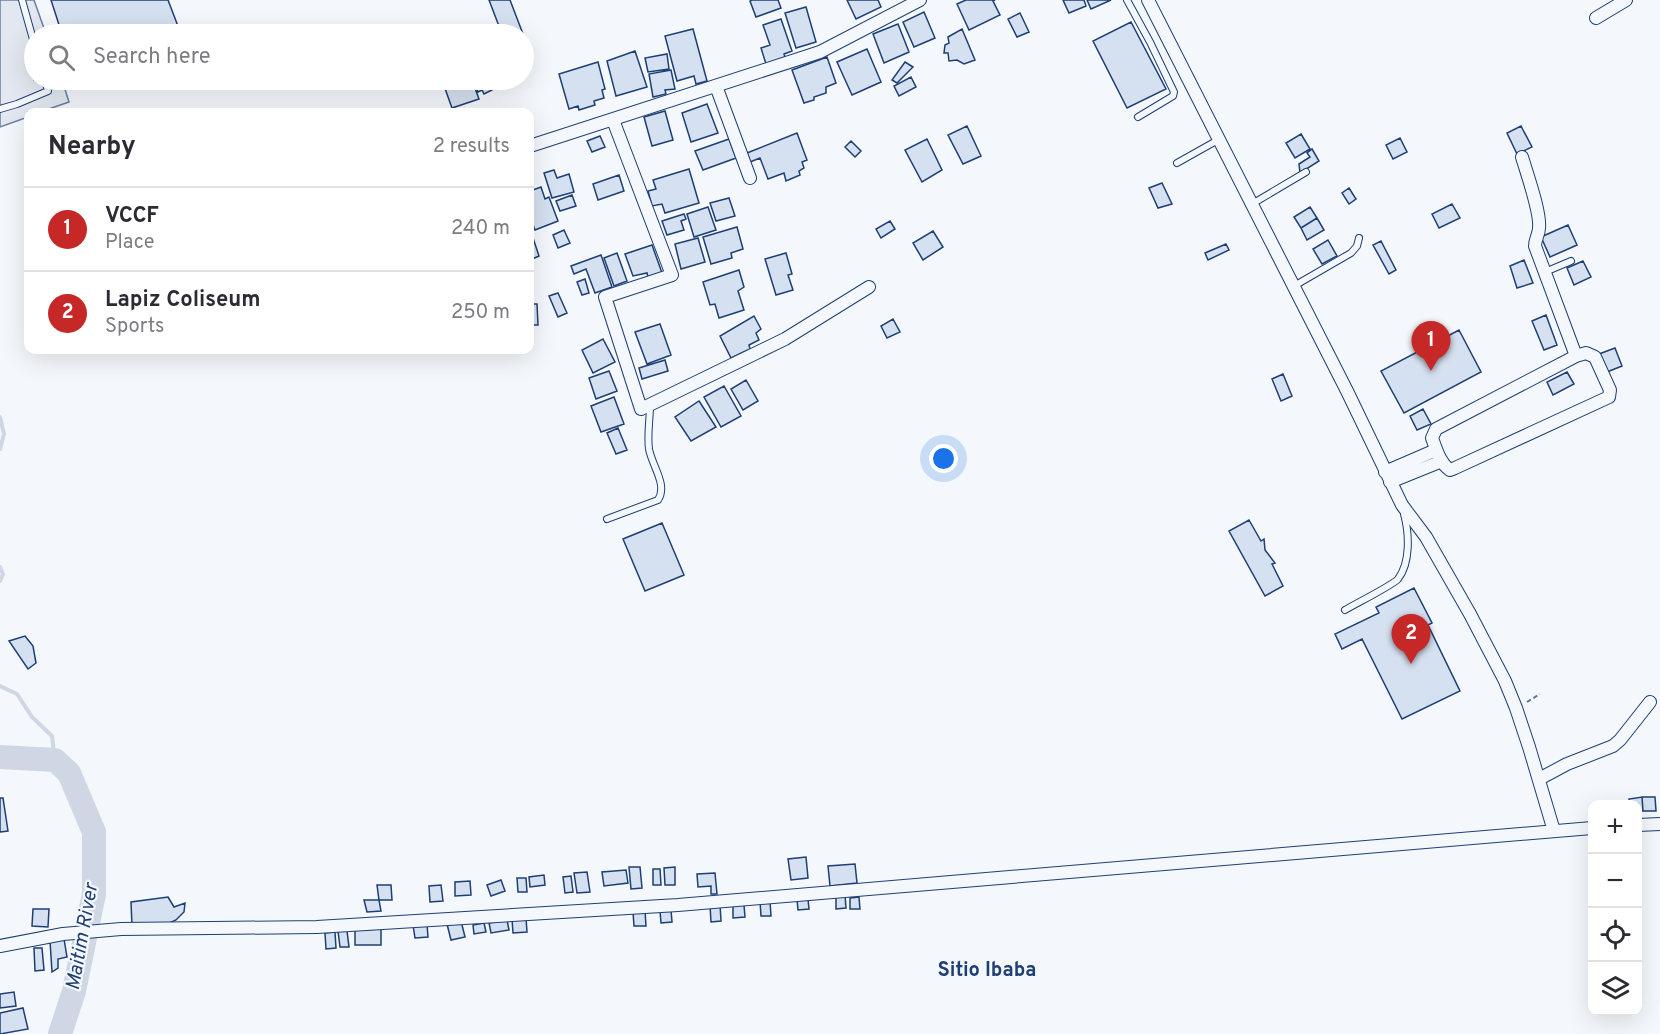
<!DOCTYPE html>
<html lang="en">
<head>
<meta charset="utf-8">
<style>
  body { margin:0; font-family:Overpass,sans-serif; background:#f7f7f7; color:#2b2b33 }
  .controls { position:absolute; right:18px; bottom:18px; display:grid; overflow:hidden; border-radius:12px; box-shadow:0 6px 24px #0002 }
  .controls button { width:54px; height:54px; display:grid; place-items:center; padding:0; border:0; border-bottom:2px solid #e1e1e2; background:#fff; color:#2b2b33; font:30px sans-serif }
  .you { position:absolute; left:944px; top:459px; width:21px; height:21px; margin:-15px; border:4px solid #fff; border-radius:50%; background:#1a73e8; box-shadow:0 0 0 9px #1a73e833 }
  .badge { display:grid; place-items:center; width:39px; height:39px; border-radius:50%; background:#c62828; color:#fff; font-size:20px; font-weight:700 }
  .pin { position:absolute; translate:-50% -50px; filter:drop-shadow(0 2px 3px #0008) }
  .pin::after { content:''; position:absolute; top:32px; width:21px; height:18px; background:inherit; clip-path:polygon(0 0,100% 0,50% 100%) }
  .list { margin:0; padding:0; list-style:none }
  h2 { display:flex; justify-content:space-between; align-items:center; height:78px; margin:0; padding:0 24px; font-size:26px }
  h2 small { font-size:20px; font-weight:400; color:#7c7c81 }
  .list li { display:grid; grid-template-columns:39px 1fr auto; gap:18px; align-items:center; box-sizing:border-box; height:84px; padding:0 24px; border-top:2px solid #e1e1e2 }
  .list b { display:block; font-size:22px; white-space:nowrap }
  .list p { margin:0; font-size:20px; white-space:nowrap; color:#7c7c81 }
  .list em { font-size:20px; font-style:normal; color:#7c7c81 }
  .icon { flex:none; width:33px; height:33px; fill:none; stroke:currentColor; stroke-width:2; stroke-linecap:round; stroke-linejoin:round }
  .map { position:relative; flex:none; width:1660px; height:1034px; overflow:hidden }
  .search { position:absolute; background:#fff; box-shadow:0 6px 24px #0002; left:24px; top:24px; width:510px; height:66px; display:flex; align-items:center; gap:15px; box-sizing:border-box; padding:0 21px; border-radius:33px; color:#7c7c81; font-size:22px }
  .panel { position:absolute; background:#fff; box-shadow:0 6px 24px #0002; left:24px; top:108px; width:510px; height:246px; border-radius:12px }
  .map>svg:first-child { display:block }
</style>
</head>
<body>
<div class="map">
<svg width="1660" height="1034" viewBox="0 0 1660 1034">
  <rect width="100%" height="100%" fill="#f4f7fb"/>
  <path fill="#e3e8f0" stroke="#687fa3" stroke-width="1.5" d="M0,0H34L46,34H34V80H62L69,102L40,112H28V117L0,127Z"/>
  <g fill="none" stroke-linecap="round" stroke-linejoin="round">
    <path stroke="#cfd7e4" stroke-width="4" d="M0,417L4,434L0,449
      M0,567L3,574L0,581
      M0,686L17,694L32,717L52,736L55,760"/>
    <path stroke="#cfd7e4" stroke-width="24" d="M0,757L55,760L69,773L94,832V894L74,991L60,1034"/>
  </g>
  <path fill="#d5e0f0" stroke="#1d3f73" stroke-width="1.5" d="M51,0H168L181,34H62Z
    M489,0H510L523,34H502Z
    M752,0H778L781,8L756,17L750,1Z
    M847,0H878L881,7L856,19Z
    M966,0H995L993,1L1000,15L969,30L957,4Z
    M1063,0H1084L1086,6L1069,13Z
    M1087,0H1111L1091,9Z
    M806,7L816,42L796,48L785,13Z
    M924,12L935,38L914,47L903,22Z
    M1020,13L1029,32L1017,37L1008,19Z
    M781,19L792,51L784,54L785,57L766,64L761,48L770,45L763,25Z
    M1131,22L1166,89L1127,108L1093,41Z
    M898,24L909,52L884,63L873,34Z
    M693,29L707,81L696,84L694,76L677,81L665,36Z
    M962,29L975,60L964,64L957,60L949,61L948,53H944L945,45L949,43L948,37Z
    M867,49L881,82L852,95L837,62Z
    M635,51L647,87L616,96L607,61Z
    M667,54L669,69L648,72L645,58Z
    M827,57L836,83L826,87V93L814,97V100L804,103L792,70Z
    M598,62L605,89L602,90L604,98L594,101L595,105L579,110L578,106L569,109L559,74Z
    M905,62L913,67L897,83L892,80Z
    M671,70L675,89L665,90L666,94L653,97L649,74Z
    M911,77L916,87L899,96L894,86Z
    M442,80H472L479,99L452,108Z
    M477,80H502L504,84L484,94L482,90L478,92L475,86L479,84Z
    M707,104L718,133L691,142L682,113Z
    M665,111L673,140L652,146L644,117Z
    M967,126L981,156L963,164L948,135Z
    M1521,126L1532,147L1517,154L1507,133Z
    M797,133L807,160L802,162L804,168L799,171L800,175L786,181L784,173L768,179L760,158L750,162L747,153Z
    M1301,134L1310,149L1295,158L1286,143Z
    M600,136L605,147L592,152L587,141Z
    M1400,138L1407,152L1393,159L1386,145Z
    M729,139L736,158L703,170L695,151Z
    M927,139L942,170L922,182L905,150Z
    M851,141L861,151L855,157L845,147Z
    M1312,149L1319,161L1300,173L1299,164L1310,157L1307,153Z
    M689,169L699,203L665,213L662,204L652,206L648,191L656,189L653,180Z
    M554,170L557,178L569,174L574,192L552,198L544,173Z
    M619,175L624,191L598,200L593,184Z
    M1162,183L1172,204L1158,208L1149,188Z
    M541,187L545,199L549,197L558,221L535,230L530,217V191Z
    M1349,188L1356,199L1349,204L1342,193Z
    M572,195L576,206L560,211L556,201Z
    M729,198L735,216L716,221L710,203Z
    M1452,204L1460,218L1439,228L1432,214Z
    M708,207L716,230L694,237L687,214Z
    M1310,207L1317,218L1301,228L1294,217Z
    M684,214L686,219L681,221L684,230L667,235L662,221Z
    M1317,218L1324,230L1307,240L1301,228Z
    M890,221L895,229L881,238L876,229Z
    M1568,225L1577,245L1550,257L1541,237Z
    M737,227L743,249L731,253L732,258L711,264L703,237Z
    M564,230L570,243L558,248L553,235Z
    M933,231L943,247L923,260L913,243Z
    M531,232L539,256L530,260V233Z
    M698,238L705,262L681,269L675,244Z
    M1328,240L1337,256L1322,264L1313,249Z
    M1381,241L1396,270L1389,274L1373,245Z
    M1226,244L1229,250L1208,260L1205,253Z
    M652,245L662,273L648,277L647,273L633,276L625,254Z
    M617,253L627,281L614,286L604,258Z
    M786,253L792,274L788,275L793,290L776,295L765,259Z
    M601,255L612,287L595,293L586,269L574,274L571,266Z
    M1524,260L1533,283L1517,288L1510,266Z
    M1583,261L1591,277L1574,285L1567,268Z
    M739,270L744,287L738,291L744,310L719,318L715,304L710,305L703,282Z
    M585,279L589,293L582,295L577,282Z
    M558,293L567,313L558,317L549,296Z
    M530,304H537L538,325H530Z
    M1546,315L1557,345L1544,350L1532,321Z
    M754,316L761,329L756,333L759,340L749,345L750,349L731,358L720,336Z
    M893,319L900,332L887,338L881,326Z
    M660,324L671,355L647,364L635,332Z
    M1459,330L1481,372L1404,413L1381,371Z
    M603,339L615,362L593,373L582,350Z
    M1615,348L1622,366L1607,372L1599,354Z
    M665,360L668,371L642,379L639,368Z
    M609,371L617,391L596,399L589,378Z
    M1567,372L1574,384L1553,395L1547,382Z
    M1283,374L1292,396L1281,401L1272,379Z
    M746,380L758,401L743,410L731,389Z
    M724,386L741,416L721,427L704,397Z
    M614,397L624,424L601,432L591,406Z
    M699,401L716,427L691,441L675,417Z
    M1423,409L1431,424L1417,430L1410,416Z
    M618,428L627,450L616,454L607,433Z
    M1249,520L1261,541L1264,539L1265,550L1275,563L1272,564L1283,586L1265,596L1229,531Z
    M662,523L684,575L645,591L623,539Z
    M1414,588L1432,623L1428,625L1460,691L1402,719L1362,639L1342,649L1335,634L1379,613L1376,607Z
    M25,636L33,646L36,663L28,669L9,641Z
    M1642,797H1655L1656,811H1643Z
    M1642,797L1643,811L1638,812V804H1630L1629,799Z
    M0,798H3L8,831L0,832Z
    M806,857L808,878L791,880L788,859Z
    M855,864L857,883L830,886L828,866Z
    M629,867H640L642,888L631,889Z
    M675,867V885H665L664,868Z
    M653,869H660L661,885H653Z
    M626,870L628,883L604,886L602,872Z
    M587,872L590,892L577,893L574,873Z
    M715,873L717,894H711V886L698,887L697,874Z
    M544,875L545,885L530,887L529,877Z
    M571,876L573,892L565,893L563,877Z
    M517,878H526L527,892H518Z
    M501,880L505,891L491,896L487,885Z
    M470,881L471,895L455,896V882Z
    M377,885H391L392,900H379Z
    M441,885L443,901L430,902L429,886Z
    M836,895H845L846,908L836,909Z
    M168,897L174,907L185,903L184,912L176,920L161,927L132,926L131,902Z
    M859,897L860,909H850V898Z
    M808,899L809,909L798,910L797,900Z
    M364,900H379L381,911L367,912Z
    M760,901H770L771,916H761Z
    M720,904L721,921L711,922L710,905Z
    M733,905H744L745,917L733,918Z
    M33,909H49L48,927L32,926Z
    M671,910L672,922L661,923L660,911Z
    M645,911L646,926H634L633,912Z
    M526,918L527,932L513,933L512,919Z
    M507,920L509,930L491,933L489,923Z
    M461,921L465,937L451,940L447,924Z
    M484,923L486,932L474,934L473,925Z
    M427,924L428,937L415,938L413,925Z
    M381,929V945H355V930Z
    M338,931H347L349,947H340Z
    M335,932L336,948L326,949L325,933Z
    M64,939L67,957L58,959V968L52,972L50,941Z
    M34,948H42L44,970L35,971Z
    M14,992L16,1006L0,1008V994Z
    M23,1008L28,1029L0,1034V1013Z"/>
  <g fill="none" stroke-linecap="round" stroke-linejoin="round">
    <defs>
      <path id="lane" d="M22,0L34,43
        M1127,0L1150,42L1174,92L1173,96L1138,117
        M0,109L17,104L48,91L45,80
        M1177,163L1218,140
        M1252,204L1306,172
        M1545,272L1571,261
        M1294,286L1351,253L1357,246L1359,238
        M607,519L658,500C668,485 652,466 649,449C647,435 650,419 650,405
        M1345,610C1355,604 1393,585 1398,579C1411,562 1409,533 1404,514"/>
      <path id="street" d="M1148,0L1347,391L1402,505L1426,537L1470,614L1505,681L1516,708L1529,747L1554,831
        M1596,18L1626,0
        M716,86L750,178
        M613,120L672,275L605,297L641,409L785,339L869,287
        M530,146L820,52L920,0
        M1522,157C1527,174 1541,213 1539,228C1539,234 1535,239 1535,246L1576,356
        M1586,353L1595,357L1610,390L1609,397L1455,468L1450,470C1440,463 1436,449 1432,438L1436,429L1576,356Z
        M1385,472L1436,450
        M1390,482L1442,461
        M1539,779L1567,764L1613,746L1620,740L1650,702
        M1638,825L1660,824
        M0,946L63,934L121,929L317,927L678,905L1592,828"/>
    </defs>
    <use href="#lane" stroke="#1d3f73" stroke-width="8"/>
    <use href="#street" stroke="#1d3f73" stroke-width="14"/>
    <path stroke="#5e769c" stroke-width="2" stroke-dasharray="4.5 3" stroke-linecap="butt" d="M1527,702L1540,694"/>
    <use href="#lane" stroke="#f4f7fb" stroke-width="6"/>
    <use href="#street" stroke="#f4f7fb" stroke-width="12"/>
  </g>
  <g text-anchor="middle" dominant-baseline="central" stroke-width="4.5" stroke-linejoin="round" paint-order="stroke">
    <g font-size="20" font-style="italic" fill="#1d3f73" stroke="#f4f7fb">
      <text transform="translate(83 937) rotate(-80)">Maitim River</text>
    </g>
    <g font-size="20" font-weight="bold" fill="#1d3f73" stroke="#f4f7fb">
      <text x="987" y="971">Sitio Ibaba</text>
    </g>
  </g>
</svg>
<div class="controls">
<button>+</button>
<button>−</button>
<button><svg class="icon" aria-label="locate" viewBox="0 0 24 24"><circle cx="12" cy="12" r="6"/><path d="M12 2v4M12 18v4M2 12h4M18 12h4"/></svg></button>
<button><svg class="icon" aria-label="layers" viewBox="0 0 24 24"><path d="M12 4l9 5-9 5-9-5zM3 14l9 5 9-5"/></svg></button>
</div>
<div class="you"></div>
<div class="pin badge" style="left:1431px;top:371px">1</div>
<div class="pin badge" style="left:1411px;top:664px">2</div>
<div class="search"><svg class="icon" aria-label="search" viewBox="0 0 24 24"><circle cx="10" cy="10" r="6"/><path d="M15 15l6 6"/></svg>Search here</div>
<section class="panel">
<h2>Nearby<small>2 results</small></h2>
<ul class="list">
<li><span class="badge">1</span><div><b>VCCF</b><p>Place</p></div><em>240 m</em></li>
<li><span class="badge">2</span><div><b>Lapiz Coliseum</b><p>Sports</p></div><em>250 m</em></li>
</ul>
</section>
</div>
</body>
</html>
